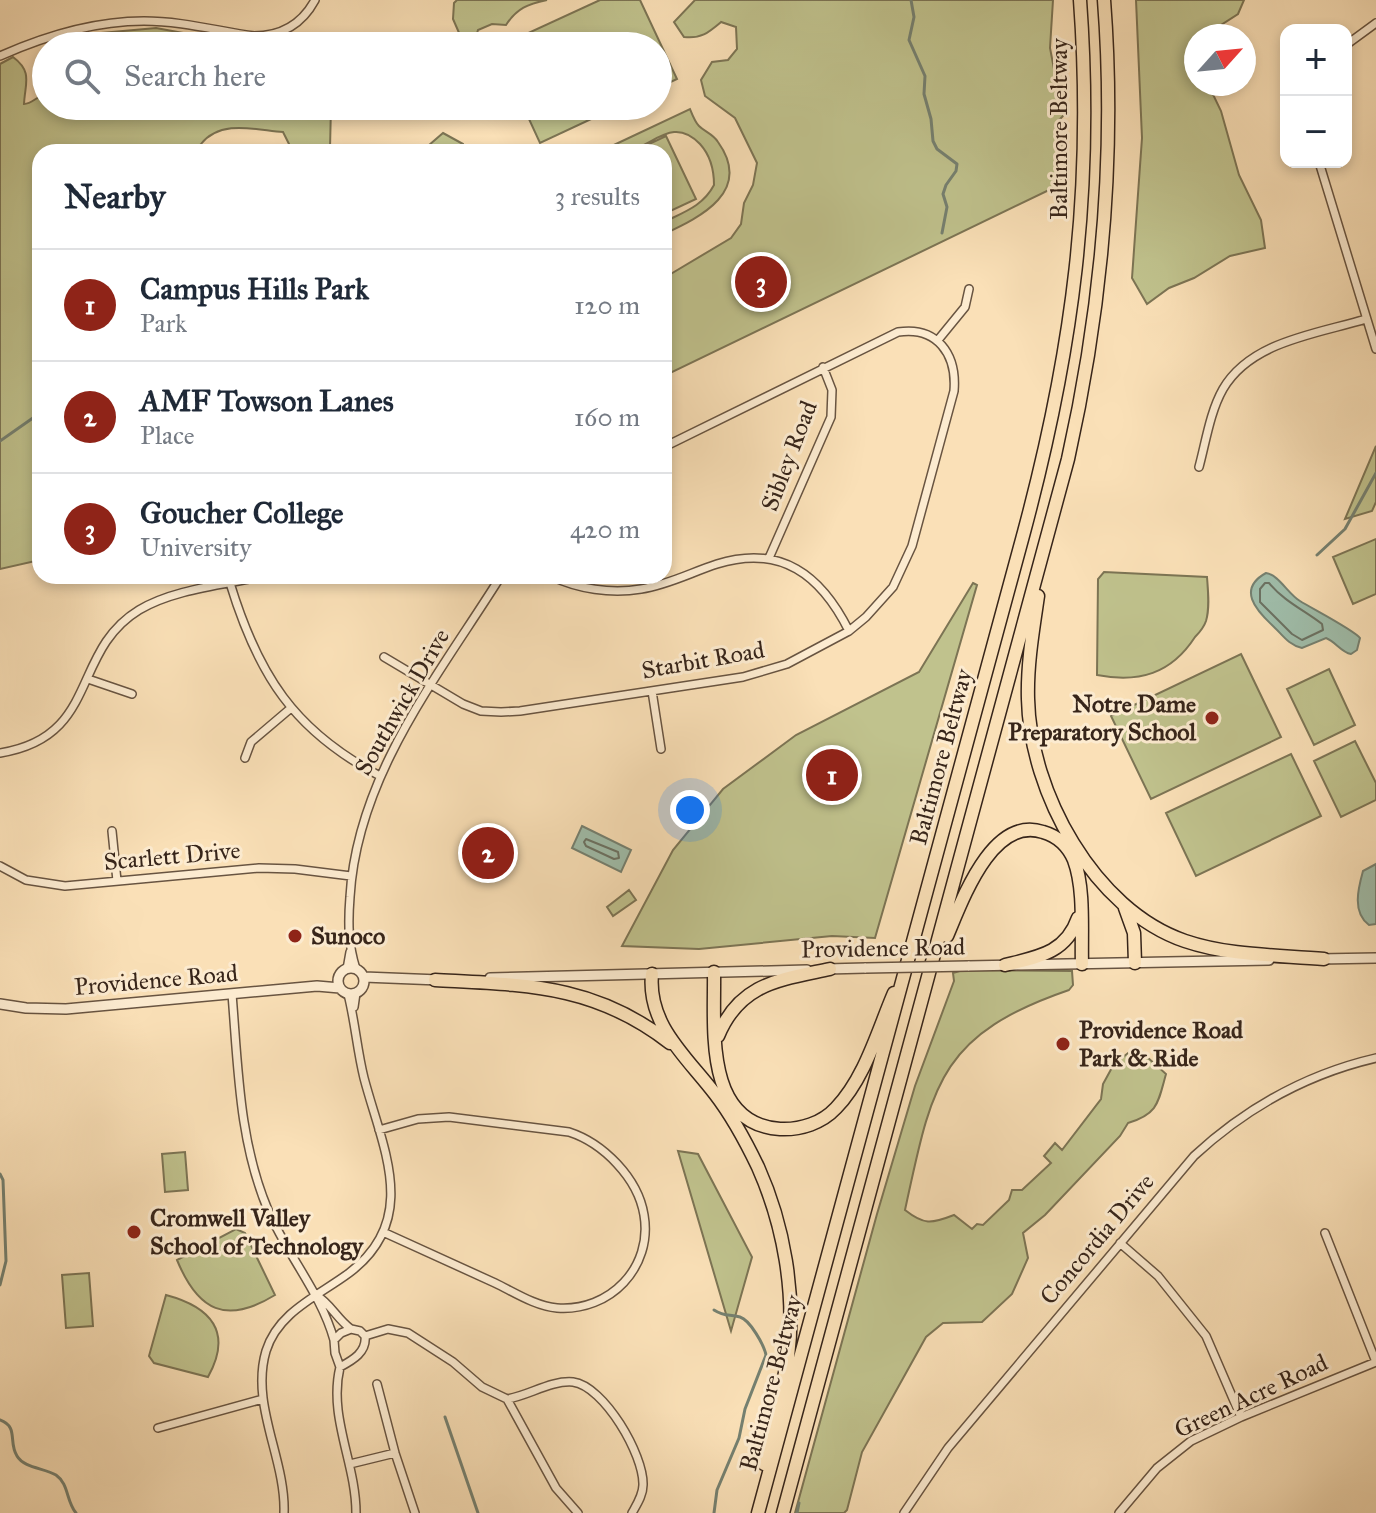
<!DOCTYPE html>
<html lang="en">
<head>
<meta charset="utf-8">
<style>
  body { margin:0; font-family:"IM FELL Great Primer",serif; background:#f6f6f7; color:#1f2937 }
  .controls { position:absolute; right:24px; top:24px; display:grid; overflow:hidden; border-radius:16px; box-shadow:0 4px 12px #0003 }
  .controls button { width:72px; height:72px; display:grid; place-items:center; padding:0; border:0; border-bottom:2px solid #e0e1e3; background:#fff; color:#1f2937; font:40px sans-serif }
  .compass { position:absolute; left:1184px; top:24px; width:72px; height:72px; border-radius:50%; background:#fff; box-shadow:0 4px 12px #0003; rotate:63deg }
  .you { position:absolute; left:690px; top:810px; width:28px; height:28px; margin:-20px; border:6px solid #fff; border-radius:50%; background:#1a73e8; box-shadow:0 0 0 12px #1a73e833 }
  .badge { display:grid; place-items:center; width:52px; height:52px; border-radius:50%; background:#8f2418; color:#fff; font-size:26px; font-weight:700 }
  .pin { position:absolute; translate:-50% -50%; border:4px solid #fff; box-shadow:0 2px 8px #0006 }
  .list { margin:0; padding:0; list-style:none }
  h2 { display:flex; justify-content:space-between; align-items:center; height:104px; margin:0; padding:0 32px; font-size:34px }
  h2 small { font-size:26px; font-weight:400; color:#747a83 }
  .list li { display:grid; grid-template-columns:52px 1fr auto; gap:24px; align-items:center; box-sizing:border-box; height:112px; padding:0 32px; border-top:2px solid #e0e1e3 }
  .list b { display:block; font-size:30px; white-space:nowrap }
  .list p { margin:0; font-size:26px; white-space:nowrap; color:#747a83 }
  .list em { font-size:26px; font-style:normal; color:#747a83 }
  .icon { flex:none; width:44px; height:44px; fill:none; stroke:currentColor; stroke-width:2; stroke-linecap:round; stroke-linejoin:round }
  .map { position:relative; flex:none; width:1376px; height:1513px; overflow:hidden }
  .search { position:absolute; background:#fff; box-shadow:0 4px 12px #0003; left:32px; top:32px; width:640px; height:88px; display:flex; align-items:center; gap:20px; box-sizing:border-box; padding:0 28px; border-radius:44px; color:#747a83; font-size:30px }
  .panel { position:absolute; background:#fff; box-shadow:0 4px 12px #0003; left:32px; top:144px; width:640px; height:440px; border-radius:24px }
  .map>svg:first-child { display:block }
</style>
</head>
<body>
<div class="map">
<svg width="1376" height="1513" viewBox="0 0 1376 1513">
  <rect width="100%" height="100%" fill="#fae0b7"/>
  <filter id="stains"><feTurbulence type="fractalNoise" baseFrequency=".0025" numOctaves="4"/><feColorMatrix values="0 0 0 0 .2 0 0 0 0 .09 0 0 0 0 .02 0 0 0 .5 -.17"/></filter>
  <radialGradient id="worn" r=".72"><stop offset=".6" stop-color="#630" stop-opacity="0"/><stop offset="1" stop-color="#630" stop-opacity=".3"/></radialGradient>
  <path fill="#c0c28d" stroke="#7c7454" stroke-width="2" d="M457,0H547C528,4 517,8 506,25L492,24L478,30L474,43L463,42L453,19L454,3Z
    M600,0H640L677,79L658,88V46H500Z
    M695,0H1053L1050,48L1054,69L1067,73L1064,115L1057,122L1062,135L1061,188L1051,189L664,376V278L731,238L741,224L744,203L753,185L757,163L735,118L705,96L701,80L712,62L728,60L737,49L736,27L721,22C708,33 701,39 684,37L674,22Z
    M1136,0H1244L1238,14L1218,27L1215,36H1196V84H1208L1221,111L1239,175L1261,220L1265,248L1230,256L1194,278L1169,288L1147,304L1132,278L1142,138Z
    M156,28L232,42L268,46H51L101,33Z
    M13,57C33,72 25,83 24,104C32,104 37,96 46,94V106H331L330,148L328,152H293L283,132C256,130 221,119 201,144L208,152H40V560L0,569V64Z
    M523,106H619L540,143Z
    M690,109C692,114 695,122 699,126C705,132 713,134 718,142C753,191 701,217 664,234V222C684,212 703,206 714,185C714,170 710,155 700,144C672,115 653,147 625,152C617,153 607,152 599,152Z
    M443,133L463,144L464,152H421Z
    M666,136L696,199L664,214V152H632Z
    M1376,446V502L1372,511L1345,519Z
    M1376,539V594L1353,604L1333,557Z
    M1104,572L1207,577C1208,591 1210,608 1206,621C1204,627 1199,633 1195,637C1171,674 1139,683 1097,675L1098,579Z
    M973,583L977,585L875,938L832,936L699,949L622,946L673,850L723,789L796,735L919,672Z
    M1241,654L1281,737L1151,799L1111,716Z
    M1329,669L1355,725L1314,745L1287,689Z
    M1355,741L1376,783V800L1341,817L1314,761Z
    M1291,754L1321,816L1196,876L1166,813Z
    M629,890L636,900L613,916L607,907Z
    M963,970L1072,971L1073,985L1069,990C938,1035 932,1086 905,1210C924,1225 931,1224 954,1215L972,1229L977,1224L983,1225L1009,1200L1012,1190H1022L1051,1163L1044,1156L1055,1143L1062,1150L1101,1099L1103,1084L1114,1064L1136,1047L1166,1074C1158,1103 1158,1114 1128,1123L1120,1136L1045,1215L1023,1233L1028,1258L1012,1294L982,1322L943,1323L926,1337L862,1452L847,1510L844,1513H795L877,1214L915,1086L954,981L953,973Z
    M678,1151L698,1154L752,1257L731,1331Z
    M185,1152L188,1190L165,1192L162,1154Z
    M236,1229L245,1233L275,1295C226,1325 198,1311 177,1260Z
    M89,1273L93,1326L66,1328L62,1275Z
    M166,1295C211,1307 233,1332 208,1377L154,1363L149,1356Z"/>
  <path fill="#9fbdaa" stroke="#758070" stroke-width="2" d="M1266,573C1279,575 1288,594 1300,601C1311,608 1354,630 1360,638L1357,650L1351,654C1341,652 1336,642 1326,638L1302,648C1288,645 1282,634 1272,625C1256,610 1237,589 1266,573Z
    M582,826L631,850L621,872L572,848Z
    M1376,864V924L1369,925C1352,912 1358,889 1363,871Z"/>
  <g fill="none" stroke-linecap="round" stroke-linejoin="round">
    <path stroke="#6b7162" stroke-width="2" d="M1265,583H1269C1285,602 1304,610 1322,624L1323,630L1302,640L1292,634L1260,602V589Z
      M586,839L618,852L619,858L614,859L586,846L584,842Z"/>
    <path stroke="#758070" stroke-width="3" d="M911,0L914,17L909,40L925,76L924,94L931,119L933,141L937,149L957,164L956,171L946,185L943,194L947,207L942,233
      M40,80L46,93
      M59,106L68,115
      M0,441L40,413
      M1317,555L1345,529L1376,473
      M0,1174L3,1180L6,1261L0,1285
      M445,1417L478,1513
      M0,1420C19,1427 8,1442 17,1456C24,1468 44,1468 56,1475C69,1484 66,1501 76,1513
      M714,1513L717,1490L739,1438L745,1409L766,1355C764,1345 750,1320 740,1317C729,1314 725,1317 714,1310
      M797,1513L799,1503"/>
    <defs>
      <path id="minor" d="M1346,45L1376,23
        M0,56C45,36 94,21 144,21C181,21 218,31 254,36C282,36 302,24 315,0
        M1319,162L1376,349
        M938,340L965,307L969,289
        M1199,467C1206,441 1210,412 1223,389C1251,341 1317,334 1366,319
        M769,558L831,417L832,390L823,367
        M551,576C578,589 611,594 641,589C668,585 692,572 717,564C781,544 821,575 849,631
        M230,583C258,675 294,731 380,776
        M384,657L463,704L481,711L501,712L520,711L743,677L787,664L849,631L866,617L893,587L912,546L954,391C957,354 937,326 898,332L664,447
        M88,679L132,694
        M652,691L661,749
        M0,753C100,737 70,652 139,610C174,589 224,585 264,576
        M245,758L251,742L291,708
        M112,831L117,881
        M0,866L26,880L65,886L259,868L295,869L351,876
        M347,969L350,952
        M356,969C348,944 348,922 350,897C357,775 439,675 501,576
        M232,994C238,1066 239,1142 268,1210C287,1255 321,1293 334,1340
        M354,1007L356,993
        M379,1130L418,1119L449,1117L569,1132C603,1143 638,1178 644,1215C653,1267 610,1312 557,1308C535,1306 514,1292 495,1283C457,1266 420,1249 383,1232
        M1325,1233L1376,1362
        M1120,1243L1158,1276L1206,1336L1241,1417
        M316,1295C331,1304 337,1319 351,1329
        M351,1329L360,1331L365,1336C367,1352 353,1360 340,1367L335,1353L334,1340L341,1333Z
        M365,1336L388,1329L408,1333L453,1362L482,1387L507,1399L556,1488L578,1513
        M340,1367C328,1417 356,1463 356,1513
        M377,1384L395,1453L415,1513
        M507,1399C528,1396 551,1380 573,1382C604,1386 644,1455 643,1485C643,1495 637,1504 632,1513
        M158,1428L263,1399
        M350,1464L395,1453
        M284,1513C286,1459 250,1405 266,1351C278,1312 318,1296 349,1273C421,1219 382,1147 364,1078C357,1050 355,1021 348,994
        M904,1513L948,1448L1194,1156C1246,1108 1307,1074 1376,1058
        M1119,1513L1157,1468L1191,1441L1241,1417L1376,1362"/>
      <path id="tertiary" d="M1319,959L1376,958
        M968,966L1269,960
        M338 981a13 13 0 1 1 26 0a13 13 0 1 1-26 0Z
        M826,969L866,968
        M364,977L439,980
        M490,978L807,970
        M0,1004L26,1008L66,1009L317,986L340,988"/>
      <path id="motorway" d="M1038,596C1033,630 1027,665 1028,699C1030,792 1094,910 1185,941C1229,956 1278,955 1324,959
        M1125,908L1134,933L1135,963
        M947,936C962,901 992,815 1043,832C1057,836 1068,846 1074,860C1085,889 1081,933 1082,964
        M1005,965C1038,957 1066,953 1078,918
        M714,972C715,1026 703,1124 780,1129C801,1130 822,1123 836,1108C865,1078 878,1030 894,993
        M652,974C647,1025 687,1057 715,1094C732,1116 746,1142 758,1167C784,1225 796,1294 788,1357C782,1393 771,1429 764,1464
        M435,980C526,985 594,984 670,1043
        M718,1036C740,983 779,980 830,969
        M758,1513L1024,532C1073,349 1094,190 1080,0
        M783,1513L1068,459C1102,307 1116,155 1104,0"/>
    </defs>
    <use href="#minor" stroke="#685441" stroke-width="10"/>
    <use href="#tertiary" stroke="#685441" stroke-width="12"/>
    <use href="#motorway" stroke="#37251a" stroke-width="15"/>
    <use href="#minor" stroke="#fcebd0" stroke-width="7"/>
    <use href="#tertiary" stroke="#fcebd0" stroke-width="9"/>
    <use href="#motorway" stroke="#fae0b7" stroke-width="12"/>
    <defs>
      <path id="tertiary-bridge" d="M866,968L968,966"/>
    </defs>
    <use href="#tertiary-bridge" stroke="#685441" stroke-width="12" stroke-linecap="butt"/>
    <use href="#tertiary-bridge" stroke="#fcebd0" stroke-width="9"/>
  </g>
  <g fill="#8f2418" stroke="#fcebd0" stroke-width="3">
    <circle cx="1212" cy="718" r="8"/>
    <circle cx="295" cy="936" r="8"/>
    <circle cx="1063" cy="1044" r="8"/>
    <circle cx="134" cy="1232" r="8"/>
  </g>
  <g text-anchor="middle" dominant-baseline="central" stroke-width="6" stroke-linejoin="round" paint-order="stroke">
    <g font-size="24" fill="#37251a" stroke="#fcebd0">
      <text transform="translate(1059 129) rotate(-90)">Baltimore Beltway</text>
      <text transform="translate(789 456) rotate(-69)">Sibley Road</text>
      <text transform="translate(703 660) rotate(-10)">Starbit Road</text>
      <text transform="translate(402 702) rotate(-60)">Southwick Drive</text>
      <text transform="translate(941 757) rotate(-75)">Baltimore Beltway</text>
      <text transform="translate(172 856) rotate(-5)">Scarlett Drive</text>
      <text transform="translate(883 948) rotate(-1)">Providence Road</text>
      <text transform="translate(156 980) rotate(-5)">Providence Road</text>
      <text transform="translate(1097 1239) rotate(-50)">Concordia Drive</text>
      <text transform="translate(771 1383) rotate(-75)">Baltimore Beltway</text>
      <text transform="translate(1251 1396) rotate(-25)">Green Acre Road</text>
    </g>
    <g font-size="24" font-weight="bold" fill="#37251a" stroke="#fcebd0" text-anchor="start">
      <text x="1196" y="704" text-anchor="end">Notre Dame<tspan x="1196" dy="28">Preparatory School</tspan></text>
      <text x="311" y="936">Sunoco</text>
      <text x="1079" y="1030">Providence Road<tspan x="1079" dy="28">Park &amp; Ride</tspan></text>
      <text x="150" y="1218">Cromwell Valley<tspan x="150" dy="28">School of Technology</tspan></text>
    </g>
  </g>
  <rect width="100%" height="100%" filter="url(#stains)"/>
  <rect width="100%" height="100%" fill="url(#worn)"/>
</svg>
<div class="controls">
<button>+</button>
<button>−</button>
</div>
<svg class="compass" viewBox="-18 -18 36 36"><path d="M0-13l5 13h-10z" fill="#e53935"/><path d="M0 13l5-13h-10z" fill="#747a83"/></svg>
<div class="you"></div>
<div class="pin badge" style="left:832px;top:775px">1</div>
<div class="pin badge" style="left:488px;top:853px">2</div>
<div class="pin badge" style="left:761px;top:282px">3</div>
<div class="search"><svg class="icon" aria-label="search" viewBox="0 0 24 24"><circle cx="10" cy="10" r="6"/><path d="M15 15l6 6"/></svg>Search here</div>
<section class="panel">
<h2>Nearby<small>3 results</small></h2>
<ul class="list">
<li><span class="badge">1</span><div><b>Campus Hills Park</b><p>Park</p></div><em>120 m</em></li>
<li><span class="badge">2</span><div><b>AMF Towson Lanes</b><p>Place</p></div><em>160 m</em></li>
<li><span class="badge">3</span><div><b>Goucher College</b><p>University</p></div><em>420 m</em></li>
</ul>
</section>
</div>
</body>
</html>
